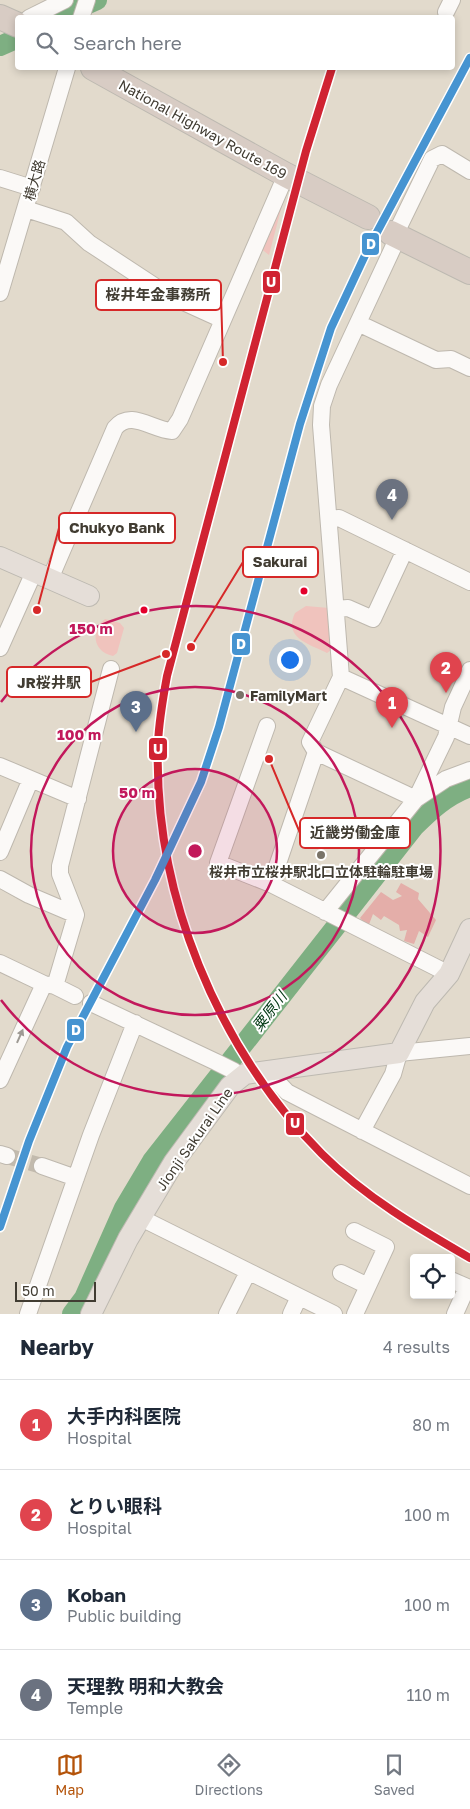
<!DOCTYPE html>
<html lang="en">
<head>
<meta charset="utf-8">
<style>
  body { margin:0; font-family:"Golos Text","Noto Sans JP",sans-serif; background:#f2f2f3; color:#1f2937 }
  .controls { position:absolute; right:15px; bottom:15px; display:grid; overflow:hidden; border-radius:5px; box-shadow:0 2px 8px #0003 }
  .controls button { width:45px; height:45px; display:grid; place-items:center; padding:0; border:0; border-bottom:1px solid #e0e1e3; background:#fff; color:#1f2937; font:25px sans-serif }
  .scale { position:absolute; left:15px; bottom:12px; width:81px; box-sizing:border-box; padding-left:5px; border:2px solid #413c32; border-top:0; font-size:14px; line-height:18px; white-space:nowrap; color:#413c32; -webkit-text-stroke:4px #fff; paint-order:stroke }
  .you { position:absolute; left:289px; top:659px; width:18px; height:18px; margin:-12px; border:4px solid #fff; border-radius:50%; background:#1a73e8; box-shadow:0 0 0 8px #1a73e833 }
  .badge { display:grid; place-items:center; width:32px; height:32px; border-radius:50%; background:#b45309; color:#fff; font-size:16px; font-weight:700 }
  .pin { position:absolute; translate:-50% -41px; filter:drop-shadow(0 1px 2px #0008) }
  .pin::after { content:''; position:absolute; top:26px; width:18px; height:15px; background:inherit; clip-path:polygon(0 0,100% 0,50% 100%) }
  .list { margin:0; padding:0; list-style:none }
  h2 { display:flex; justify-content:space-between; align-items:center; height:65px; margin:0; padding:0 20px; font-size:21px }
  h2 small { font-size:16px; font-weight:400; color:#747a83 }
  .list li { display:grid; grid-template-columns:32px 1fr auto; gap:15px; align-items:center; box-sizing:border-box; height:90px; padding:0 20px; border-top:1px solid #e0e1e3 }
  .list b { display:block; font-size:19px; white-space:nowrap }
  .list p { margin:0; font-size:16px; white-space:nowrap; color:#747a83 }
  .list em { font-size:16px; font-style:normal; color:#747a83 }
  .icon { flex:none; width:28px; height:28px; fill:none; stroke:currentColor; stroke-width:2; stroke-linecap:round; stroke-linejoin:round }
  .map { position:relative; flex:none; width:470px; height:1314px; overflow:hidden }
  .search { position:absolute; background:#fff; box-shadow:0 2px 8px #0003; left:15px; right:15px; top:15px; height:55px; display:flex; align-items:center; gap:12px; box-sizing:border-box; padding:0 18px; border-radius:5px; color:#747a83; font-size:19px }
  .sheet { height:425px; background:#fff }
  nav { display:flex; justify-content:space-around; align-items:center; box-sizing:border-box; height:70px; border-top:1px solid #e0e1e3; background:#fff; font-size:14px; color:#747a83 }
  nav a { display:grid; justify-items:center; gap:2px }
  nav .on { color:#b45309 }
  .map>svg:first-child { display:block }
</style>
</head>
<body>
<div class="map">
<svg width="470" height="1314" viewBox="0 0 470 1314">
  <rect width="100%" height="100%" fill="#e2dacc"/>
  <path fill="#f0c3bd" d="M285,194L269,255L260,248Z
    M306,606L329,608L331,650L327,653C309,644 283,638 295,613Z
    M105,619L120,623L124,628L117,653L113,656C93,652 90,631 105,619Z"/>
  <path fill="#e4aea9" d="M401,883L419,893L418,899L436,920L428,937L419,931L414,944L404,941L407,930L400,931L399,925L384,916L381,920L373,914L368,927L360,918L381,892L393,900L402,896L396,892Z"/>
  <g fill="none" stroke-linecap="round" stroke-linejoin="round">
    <path stroke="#7eaf82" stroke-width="20" d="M56,18L97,0
      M0,46L18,38
      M72,1314L84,1298L124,1208L152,1161L414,827C430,811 447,795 470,787"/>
    <path stroke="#c2baad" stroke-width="16" stroke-dasharray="16 8" stroke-linecap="butt" d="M7,1156L42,1166"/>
    <defs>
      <path id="minor" d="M446,12L452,0
        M29,18L65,0
        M81,18L87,0
        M0,178L32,188
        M26,209L66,222L89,243L168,295L223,320
        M395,235L432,159L442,154L470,171
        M0,293L67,68
        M358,323L436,360L451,359L470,368
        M330,519L339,518L470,582
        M50,579L115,428C131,409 152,430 172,431L180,419L286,175
        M336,609L348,608L373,619L405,550
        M0,648L34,572
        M341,677L470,736
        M267,726L218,863L271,884L449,974
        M316,752L416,799L446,779L470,770
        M0,766L78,799
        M0,852L30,781
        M0,879L29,895L76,915
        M271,884L316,752L310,742L341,677L321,425L322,406L329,385L398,237
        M325,912L416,799L446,737L453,707L470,670
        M0,963L44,984L55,986
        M75,996L55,986L76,915L60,874V866L111,669
        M91,1003L216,1062L234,1071L239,1077
        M268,1072L287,1092L470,1186
        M0,1080L44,984
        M362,1131L393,1074L399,1053L470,1046
        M0,1154L7,1156
        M42,1166L76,1178
        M141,1218L334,1314
        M354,1231L386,1247L355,1314
        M341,1273L368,1286
        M451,1280L467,1287L455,1314
        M28,1314L91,1135L135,1023
        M227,1314L248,1272
        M291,1314L299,1297"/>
      <path id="major" d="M0,557L89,596
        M91,1314L128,1239L174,1162L230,1086L245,1074L399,1053L425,1002L449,974L470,929"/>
      <path id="highway" d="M0,17L18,25
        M93,68L286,175L368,217
        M391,233L470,272"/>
    </defs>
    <use href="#minor" stroke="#beb8ae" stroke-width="18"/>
    <use href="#major" stroke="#bdb9b1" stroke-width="22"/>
    <use href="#highway" stroke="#bdb9b1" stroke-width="26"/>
    <use href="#minor" stroke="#fbf9f7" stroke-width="16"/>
    <use href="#major" stroke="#e5ded8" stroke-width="20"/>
    <use href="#highway" stroke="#d8ccc4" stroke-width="24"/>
    <defs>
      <path id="rail-1" d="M332,68L306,151L167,676C163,698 159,721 158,743C153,893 217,1048 322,1154C365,1197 418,1228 470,1258"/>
      <path id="rail-2" d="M0,1227L29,1141L67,1047L155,880L201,782L219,727L300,424L331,328L368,249L470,58"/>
    </defs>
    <use href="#rail-1" stroke="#fff" stroke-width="11"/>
    <use href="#rail-2" stroke="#fff" stroke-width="11"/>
    <use href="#rail-1" stroke="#d02332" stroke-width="8"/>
    <use href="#rail-2" stroke="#4694d1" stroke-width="8"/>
  </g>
  <defs><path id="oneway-solid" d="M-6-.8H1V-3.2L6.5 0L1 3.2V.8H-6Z" transform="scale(1.25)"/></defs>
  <use fill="#9e9a94" href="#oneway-solid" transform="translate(20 1036) rotate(-66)"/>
  <circle cx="195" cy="851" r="82" fill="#c2185b" fill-opacity=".12"/>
  <g fill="none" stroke="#c2185b" stroke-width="2.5">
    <circle cx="195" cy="851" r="82"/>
    <circle cx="195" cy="851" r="164"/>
    <path d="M1 702A245 245 0 1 1 1 1000"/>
  </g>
  <g fill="#e4002b" stroke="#fff" stroke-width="2">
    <circle cx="304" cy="591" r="4.5"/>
    <circle cx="144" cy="610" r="4.5"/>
  </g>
  <g fill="#797368" stroke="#fff" stroke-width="2">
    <circle cx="240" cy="695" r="5"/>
    <circle cx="321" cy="855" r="5"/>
  </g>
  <g text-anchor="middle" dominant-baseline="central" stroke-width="4" stroke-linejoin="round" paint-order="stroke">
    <g font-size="14" fill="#413c32" stroke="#fff">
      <text transform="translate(203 129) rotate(29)">National Highway Route 169</text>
      <text transform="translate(34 180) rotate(-74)">横大路</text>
      <text transform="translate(194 1139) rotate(-55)">Jionji Sakurai Line</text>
    </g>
    <g font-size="14" font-weight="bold" fill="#413c32" stroke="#fff" text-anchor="start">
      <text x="250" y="695">FamilyMart</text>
      <text x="321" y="871" text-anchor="middle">桜井市立桜井駅北口立体駐輪駐車場</text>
    </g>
    <g font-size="15" font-style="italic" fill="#003813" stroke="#fff">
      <text transform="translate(269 1011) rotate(-52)">粟原川</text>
    </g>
  </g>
  <circle cx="195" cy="851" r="8" fill="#c2185b" stroke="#fff" stroke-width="2.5"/>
  <g font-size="15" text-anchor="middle" font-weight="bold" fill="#c2185b" stroke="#fff" stroke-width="4" stroke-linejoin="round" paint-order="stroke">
    <text x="91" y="634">150 m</text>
    <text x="79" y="740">100 m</text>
    <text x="137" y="798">50 m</text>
  </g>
  <path fill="none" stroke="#d62828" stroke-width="2" d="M223 362L221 295M37 610L59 528M191 647L243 562M166 654L91 682M269 759L300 833"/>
  <g fill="#d62828" stroke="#fff" stroke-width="2">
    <circle cx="223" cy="362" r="5"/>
    <circle cx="37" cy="610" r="5"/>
    <circle cx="191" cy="647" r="5"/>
    <circle cx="166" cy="654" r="5"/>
    <circle cx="269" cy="759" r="5"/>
  </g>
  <g fill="#fff" stroke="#d62828" stroke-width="2">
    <rect x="96" y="280" width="125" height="30" rx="5"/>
    <rect x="59" y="513" width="116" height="30" rx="5"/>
    <rect x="243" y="547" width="75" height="30" rx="5"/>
    <rect x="7" y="667" width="84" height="30" rx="5"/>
    <rect x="300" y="818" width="110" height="30" rx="5"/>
  </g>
  <g font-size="15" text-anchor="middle" font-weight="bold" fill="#413c32">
    <text x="158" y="300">桜井年金事務所</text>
    <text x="117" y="533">Chukyo Bank</text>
    <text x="280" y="567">Sakurai</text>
    <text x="49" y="688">JR桜井駅</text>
    <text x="355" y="838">近畿労働金庫</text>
  </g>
  <g stroke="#fff" stroke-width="2">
    <rect x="361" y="232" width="19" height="24" rx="5" fill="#4694d1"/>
    <rect x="262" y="270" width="19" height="24" rx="5" fill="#d02332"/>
    <rect x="231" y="632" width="20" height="24" rx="5" fill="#4694d1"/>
    <rect x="148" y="737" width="20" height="24" rx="5" fill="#d02332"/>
    <rect x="66" y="1018" width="19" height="24" rx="5" fill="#4694d1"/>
    <rect x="285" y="1112" width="20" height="24" rx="5" fill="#d02332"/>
  </g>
  <g font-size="14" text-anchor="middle" font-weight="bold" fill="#fff">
    <text x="371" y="249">D</text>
    <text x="271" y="287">U</text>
    <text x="241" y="649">D</text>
    <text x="158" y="754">U</text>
    <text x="76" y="1035">D</text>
    <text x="295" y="1128">U</text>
  </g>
</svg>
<div class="controls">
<button><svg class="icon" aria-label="locate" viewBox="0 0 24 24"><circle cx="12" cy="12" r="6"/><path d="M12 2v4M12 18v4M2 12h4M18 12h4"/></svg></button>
</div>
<div class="scale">50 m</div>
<div class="you"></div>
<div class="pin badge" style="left:392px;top:728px;background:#e0444e">1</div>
<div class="pin badge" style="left:446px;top:693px;background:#e0444e">2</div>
<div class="pin badge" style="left:136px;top:732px;background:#5c6f8a">3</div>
<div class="pin badge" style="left:392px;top:520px;background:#6b7280">4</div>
<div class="search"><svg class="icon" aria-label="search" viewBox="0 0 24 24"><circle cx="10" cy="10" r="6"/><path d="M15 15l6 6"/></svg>Search here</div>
</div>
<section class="sheet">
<h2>Nearby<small>4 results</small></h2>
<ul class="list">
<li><span class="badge" style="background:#e0444e">1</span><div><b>大手内科医院</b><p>Hospital</p></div><em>80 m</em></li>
<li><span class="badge" style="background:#e0444e">2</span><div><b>とりい眼科</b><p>Hospital</p></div><em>100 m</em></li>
<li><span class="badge" style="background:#5c6f8a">3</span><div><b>Koban</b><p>Public building</p></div><em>100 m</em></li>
<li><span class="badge" style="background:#6b7280">4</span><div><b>天理教 明和大教会</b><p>Temple</p></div><em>110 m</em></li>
</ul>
</section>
<nav>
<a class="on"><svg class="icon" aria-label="map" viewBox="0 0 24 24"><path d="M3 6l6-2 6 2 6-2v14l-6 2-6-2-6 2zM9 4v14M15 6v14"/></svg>Map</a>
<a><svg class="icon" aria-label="directions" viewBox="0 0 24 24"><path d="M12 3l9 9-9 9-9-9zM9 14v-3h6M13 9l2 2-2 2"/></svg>Directions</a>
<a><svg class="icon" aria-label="saved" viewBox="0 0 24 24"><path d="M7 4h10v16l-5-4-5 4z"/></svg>Saved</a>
</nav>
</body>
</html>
